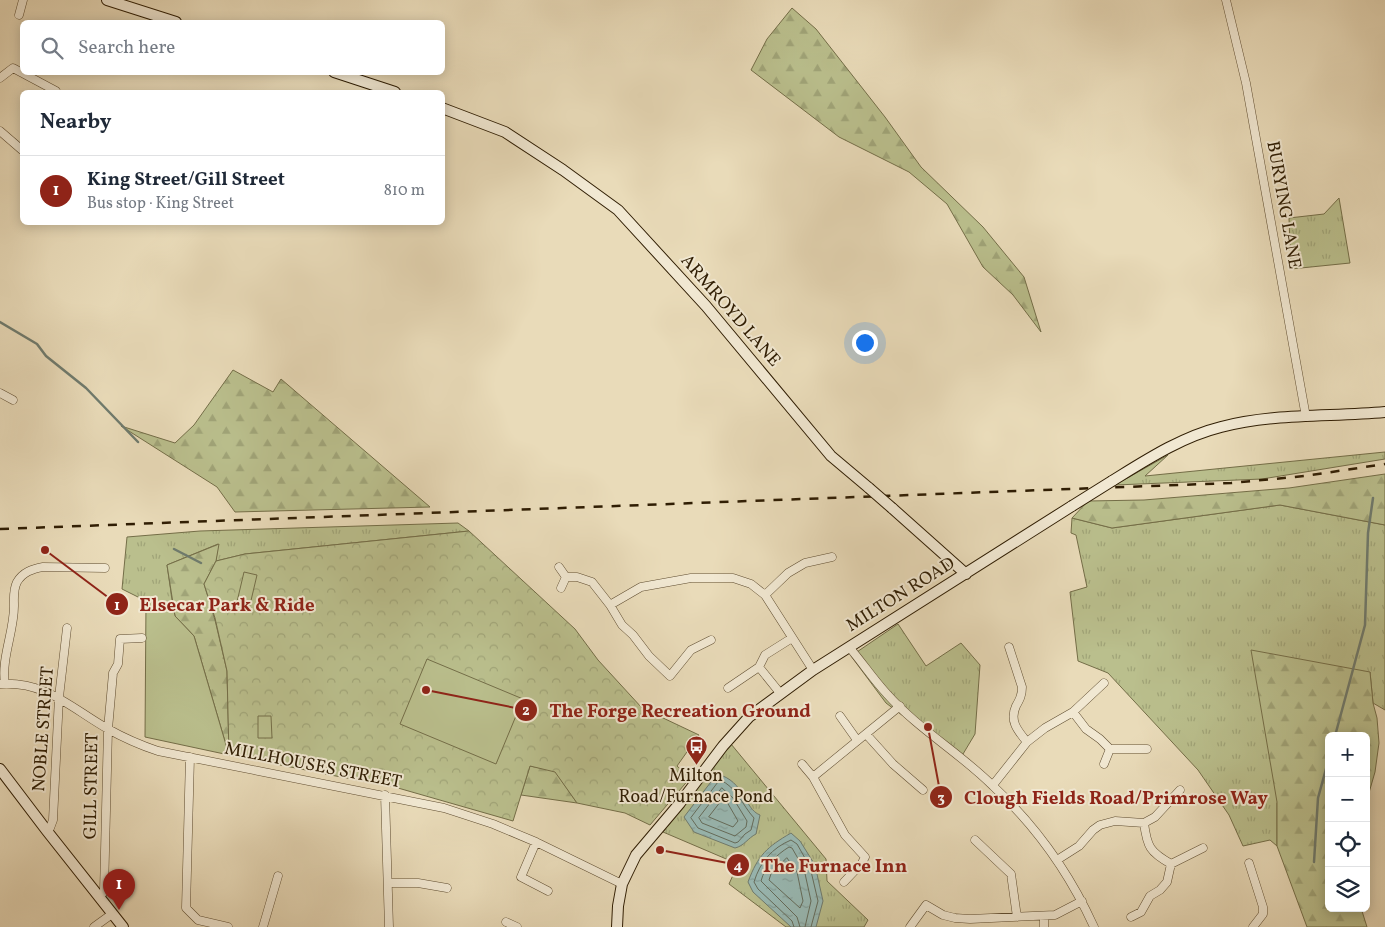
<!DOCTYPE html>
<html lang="en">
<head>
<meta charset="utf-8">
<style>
  body { margin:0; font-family:Vollkorn,serif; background:#f6f6f7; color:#1f2937 }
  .controls { position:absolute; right:15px; bottom:15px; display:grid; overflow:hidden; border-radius:8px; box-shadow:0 2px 12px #0003 }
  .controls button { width:45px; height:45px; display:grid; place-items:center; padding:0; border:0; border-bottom:1px solid #e0e1e3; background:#fff; color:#1f2937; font:25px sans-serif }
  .you { position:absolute; left:864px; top:342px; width:18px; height:18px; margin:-12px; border:4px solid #fff; border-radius:50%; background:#1a73e8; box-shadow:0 0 0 8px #1a73e833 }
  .badge { display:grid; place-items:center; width:32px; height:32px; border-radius:50%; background:#8f2418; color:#fff; font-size:16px; font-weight:700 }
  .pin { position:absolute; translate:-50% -41px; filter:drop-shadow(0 1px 2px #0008) }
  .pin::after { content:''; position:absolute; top:26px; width:18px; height:15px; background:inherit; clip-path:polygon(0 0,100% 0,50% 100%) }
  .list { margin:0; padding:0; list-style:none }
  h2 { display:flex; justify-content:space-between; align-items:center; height:65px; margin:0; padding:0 20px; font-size:21px }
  h2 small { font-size:16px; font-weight:400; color:#747a83 }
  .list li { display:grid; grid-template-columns:32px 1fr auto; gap:15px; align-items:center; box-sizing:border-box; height:70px; padding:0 20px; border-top:1px solid #e0e1e3 }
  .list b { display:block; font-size:19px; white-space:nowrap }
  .list p { margin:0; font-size:16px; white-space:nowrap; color:#747a83 }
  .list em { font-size:16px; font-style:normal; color:#747a83 }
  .icon { flex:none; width:28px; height:28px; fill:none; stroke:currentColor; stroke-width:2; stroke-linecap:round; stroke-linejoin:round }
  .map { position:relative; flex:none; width:1385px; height:927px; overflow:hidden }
  .search { position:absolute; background:#fff; box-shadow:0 2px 12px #0003; left:20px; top:20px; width:425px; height:55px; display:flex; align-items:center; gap:12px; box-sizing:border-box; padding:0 18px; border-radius:8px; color:#747a83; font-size:19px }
  .panel { position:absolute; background:#fff; box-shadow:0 2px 12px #0003; left:20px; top:90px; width:425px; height:135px; border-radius:8px }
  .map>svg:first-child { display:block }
</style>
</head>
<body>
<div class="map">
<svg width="1385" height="927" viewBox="0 0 1385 927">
  <defs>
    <pattern id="grass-tufts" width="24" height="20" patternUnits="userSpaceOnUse" patternTransform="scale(1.25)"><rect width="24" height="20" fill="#babf8d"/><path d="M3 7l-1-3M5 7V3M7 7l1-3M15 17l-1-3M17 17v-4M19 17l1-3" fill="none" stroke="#a0a478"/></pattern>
    <pattern id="forest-firs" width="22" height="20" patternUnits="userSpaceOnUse" patternTransform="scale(1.25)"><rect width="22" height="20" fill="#babf8d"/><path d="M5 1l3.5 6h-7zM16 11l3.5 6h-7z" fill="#a0a478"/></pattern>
    <pattern id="park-crowns" width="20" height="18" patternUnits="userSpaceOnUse" patternTransform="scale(1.25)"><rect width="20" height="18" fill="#babf8d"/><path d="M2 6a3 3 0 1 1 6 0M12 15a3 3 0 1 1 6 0" fill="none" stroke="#a0a478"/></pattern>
    <pattern id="water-ripples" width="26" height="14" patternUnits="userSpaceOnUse" patternTransform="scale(1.25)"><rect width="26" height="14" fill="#99bab5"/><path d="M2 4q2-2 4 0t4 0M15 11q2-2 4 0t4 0" fill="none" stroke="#849f9a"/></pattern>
  </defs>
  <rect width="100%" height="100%" fill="#e9dbb9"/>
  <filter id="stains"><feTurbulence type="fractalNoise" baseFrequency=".004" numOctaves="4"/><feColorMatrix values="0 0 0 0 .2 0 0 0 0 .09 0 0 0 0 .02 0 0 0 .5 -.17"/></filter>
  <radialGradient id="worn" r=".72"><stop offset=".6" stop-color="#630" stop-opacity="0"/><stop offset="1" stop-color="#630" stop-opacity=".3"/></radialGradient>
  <path fill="url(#grass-tufts)" stroke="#746e48" d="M1339,198L1350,263L1291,269L1289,218L1324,214Z
    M1385,452V459L1262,479L1115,485L1168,455L1145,476Z
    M1280,505L1385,525V710L1373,703L1370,672L1277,803V846L1270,840L1243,846L1229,815L1198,770L1108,673L1078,661L1070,592L1087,587L1076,535L1071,533L1072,518L1112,528Z
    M458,523L469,531L245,554L216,561L218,544L167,565L173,606L146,601L122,589L127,537L200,531Z
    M898,624L926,666L961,643L980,665L975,734L960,759L886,703L851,656Z
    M731,744L826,859L827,881L868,920L864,927H786L729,884L738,864L663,832Z"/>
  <path fill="url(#forest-firs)" stroke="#746e48" d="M792,8L816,29L885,117L921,167L983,227L1024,277L1041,332L1013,295L983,267L947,204L909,172L839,137L751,70L767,39Z
    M233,370L273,392L281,379L430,507L235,512L217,487L121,426L175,443L194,425Z
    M1385,474V525L1280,505L1112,528L1072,518L1088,501L1144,500L1289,488Z
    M219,544L216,561L204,584L215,620L227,671L229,755L194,636L175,616L167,565Z
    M1251,650L1370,672L1373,703L1377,718L1379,743L1375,772L1366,803V736H1329V908H1361L1367,927H1307L1277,846V802Z
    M530,766L555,771L577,803L521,795Z"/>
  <path fill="url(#park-crowns)" stroke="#746e48" d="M469,531L575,629L598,660L642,708L699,735L677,766L690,778L650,825L625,813L577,803L555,772L530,766L513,821L391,786L325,774L328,764L315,761L311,771L229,755L227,671L215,618L204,584L216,561L245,554Z"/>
  <path fill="#babf8d" stroke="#746e48" d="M244,572L257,575L249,609L236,606Z
    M146,601L173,606L175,616L194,636L229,755L145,737Z
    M427,659L523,699L496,764L400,724Z
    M258,716H271L272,738H258Z"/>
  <path fill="url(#water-ripples)" stroke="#6f7b6e" d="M717,774C745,781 744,809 760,815L756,834C748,838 744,846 735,848L694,832L684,817Z
    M791,833L800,841L815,865L823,901L816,927H791L753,892L748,882C758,855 767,847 791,833Z"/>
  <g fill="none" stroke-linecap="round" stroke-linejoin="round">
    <path stroke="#646c5c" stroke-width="1" d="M720,780C737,787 742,805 754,818L751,830L745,834L738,842L735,843L698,828L691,818Z
      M722,788L733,798L747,821L746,827L735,836L702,823L699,818Z
      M723,799L727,802L738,821L733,827L709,817Z
      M787,858L797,872L803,901L800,908L769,880L771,874Z
      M794,927L792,921L758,889L754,882C760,862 772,848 791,840L797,844L810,867L818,901L811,927
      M800,927L797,917L761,881C765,866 776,855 789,847L792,848L804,869L811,901L805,927"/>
    <path stroke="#6f7b6e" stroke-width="2.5" d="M0,322L37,344L46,356L86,388L138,442
      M174,549L201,563
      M1335,736L1365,625L1368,533L1373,498
      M1314,862L1318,798L1329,758"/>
    <defs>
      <path id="street" d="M1226,0L1246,83L1306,417
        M19,15L23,0
        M0,78L13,68L56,91
        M0,131L22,150
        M0,393L13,400
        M559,567L566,577H577L592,582L610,605L622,625L633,635L649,656L670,676L691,650L711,640
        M561,588L566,577
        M765,595L788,573L805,563L832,557
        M610,605L641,587L691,578H733L751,584L765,595L813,670
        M849,647C862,662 873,679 887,694C918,729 960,753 993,786C1036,826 1070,874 1094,927
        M1009,647L1022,687C1022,695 1020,699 1016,706C1009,721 1018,731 1027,742
        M0,684C46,681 71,708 108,729C124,738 140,745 158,751L444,808L493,824L536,842L622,884
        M5,684C1,658 14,632 14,606C14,597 13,590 17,582C23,572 32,569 43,567L105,568
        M728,688L759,667
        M780,693L759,667L765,655L792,638
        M1073,712L1086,729L1100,739L1110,749H1147
        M840,716L857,740
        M866,734L893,764L923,790
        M190,757L186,908L198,920L228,927
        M802,764L813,777L845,835L865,857L862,863L844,882
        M1104,764L1110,749
        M813,777L900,706
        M993,785L1027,742L1045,728L1073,712L1104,683
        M385,795L389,927
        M1144,823C1147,847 1150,852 1171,864L1203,848
        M47,831L50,828L53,820L59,697L67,628
        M975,840L1011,874L1017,917
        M536,842L521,877L548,891
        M1057,860L1079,846L1093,830L1100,825L1115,821L1144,823L1155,817L1180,790
        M1249,863L1263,907V914L1253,927
        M389,883H418L447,888
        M99,897L104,892L108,729L113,673L118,664L120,639L142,638
        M1044,917V927
        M1131,917L1141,912L1150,896L1160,890L1167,882L1171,864
        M506,922L517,927
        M94,927L112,914
        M263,927L278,876
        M910,927L926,905L943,915L955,918L970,919L1055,915L1082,901"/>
      <path id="secondary" d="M107,0L176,22
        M334,72L395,92
        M442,108L505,132L563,170L618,210L706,306L831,456L869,488
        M1112,481C1146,460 1181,437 1221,427C1274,413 1331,417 1385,412
        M892,508L966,574
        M0,769L47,831L123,927
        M617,927L618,906L622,884L636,855L680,803L723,746L749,717L813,670L1072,506"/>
    </defs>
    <use href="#street" stroke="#5e4c30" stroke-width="9"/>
    <use href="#secondary" stroke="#2f1d03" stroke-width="12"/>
    <use href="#street" stroke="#f1e8d2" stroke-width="8"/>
    <use href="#secondary" stroke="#f1e8d2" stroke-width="10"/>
    <path stroke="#2f1d03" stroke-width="2.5" stroke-dasharray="9 9" stroke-linecap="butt" d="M0,529L1231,483L1305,476L1385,464"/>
    <defs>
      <path id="secondary-bridge" d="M869,488L892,508
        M1072,506L1112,481"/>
    </defs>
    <use href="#secondary-bridge" stroke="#2f1d03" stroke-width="12" stroke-linecap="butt"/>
    <use href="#secondary-bridge" stroke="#f1e8d2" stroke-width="10"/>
  </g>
  <defs>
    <symbol id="bus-pin" viewBox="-11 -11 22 30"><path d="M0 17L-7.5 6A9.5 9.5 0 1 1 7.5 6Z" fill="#8f2418" stroke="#f1e8d2"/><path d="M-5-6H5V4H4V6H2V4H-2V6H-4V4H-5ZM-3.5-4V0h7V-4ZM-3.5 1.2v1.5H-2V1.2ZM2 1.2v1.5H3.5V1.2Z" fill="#fff"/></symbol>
  </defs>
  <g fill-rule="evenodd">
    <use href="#bus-pin" x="684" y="734" width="25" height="34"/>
  </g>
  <g text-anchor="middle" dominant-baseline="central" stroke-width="4" stroke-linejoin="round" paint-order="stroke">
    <g font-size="18" fill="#2f1d03" stroke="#f1e8d2">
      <text transform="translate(1283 205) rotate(80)">BURYING LANE</text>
      <text transform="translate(730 311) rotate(49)">ARMROYD LANE</text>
      <text transform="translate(901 595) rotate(-32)">MILTON ROAD</text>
      <text transform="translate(44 729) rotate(-86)">NOBLE STREET</text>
      <text transform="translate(313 766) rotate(11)">MILLHOUSES STREET</text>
      <text transform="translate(92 786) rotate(-89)">GILL STREET</text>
    </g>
    <g font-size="18" fill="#2f1d03" stroke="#f1e8d2">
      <text x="696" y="776">Milton<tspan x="696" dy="21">Road/Furnace Pond</tspan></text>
    </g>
  </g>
  <path fill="none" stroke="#8f2418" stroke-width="2" d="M45 550L117 604M426 690L526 710M928 727L941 797M660 850L738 865"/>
  <g fill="#8f2418" stroke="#f1e8d2" stroke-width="2">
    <circle cx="45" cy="550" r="5"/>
    <circle cx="426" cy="690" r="5"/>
    <circle cx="928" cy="727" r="5"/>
    <circle cx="660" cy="850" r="5"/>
    <circle cx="117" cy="604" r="12"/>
    <circle cx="526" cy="710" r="12"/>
    <circle cx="941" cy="797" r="12"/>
    <circle cx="738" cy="865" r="12"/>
  </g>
  <g font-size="15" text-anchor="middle" font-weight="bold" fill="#fff">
    <text x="117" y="610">1</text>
    <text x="526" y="715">2</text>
    <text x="941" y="802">3</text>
    <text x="738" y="870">4</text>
  </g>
  <g font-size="19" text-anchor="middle" font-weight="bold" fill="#8f2418" stroke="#f1e8d2" stroke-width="4" stroke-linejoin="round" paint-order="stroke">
    <text x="227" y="611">Elsecar Park &amp; Ride</text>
    <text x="680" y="717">The Forge Recreation Ground</text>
    <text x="1116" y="804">Clough Fields Road/Primrose Way</text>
    <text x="834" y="872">The Furnace Inn</text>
  </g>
  <rect width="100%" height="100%" filter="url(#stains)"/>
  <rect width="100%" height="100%" fill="url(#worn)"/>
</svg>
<div class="controls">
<button>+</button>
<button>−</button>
<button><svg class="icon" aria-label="locate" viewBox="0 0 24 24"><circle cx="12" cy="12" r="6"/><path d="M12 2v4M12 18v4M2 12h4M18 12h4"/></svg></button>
<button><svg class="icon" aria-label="layers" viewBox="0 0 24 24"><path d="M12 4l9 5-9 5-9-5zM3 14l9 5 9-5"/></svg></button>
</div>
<div class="you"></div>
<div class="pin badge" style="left:119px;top:910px">1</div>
<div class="search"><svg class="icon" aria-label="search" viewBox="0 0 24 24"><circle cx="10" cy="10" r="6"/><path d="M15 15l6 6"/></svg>Search here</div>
<section class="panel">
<h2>Nearby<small></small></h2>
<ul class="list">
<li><span class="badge">1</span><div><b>King Street/Gill Street</b><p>Bus stop · King Street</p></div><em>810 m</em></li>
</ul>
</section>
</div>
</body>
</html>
